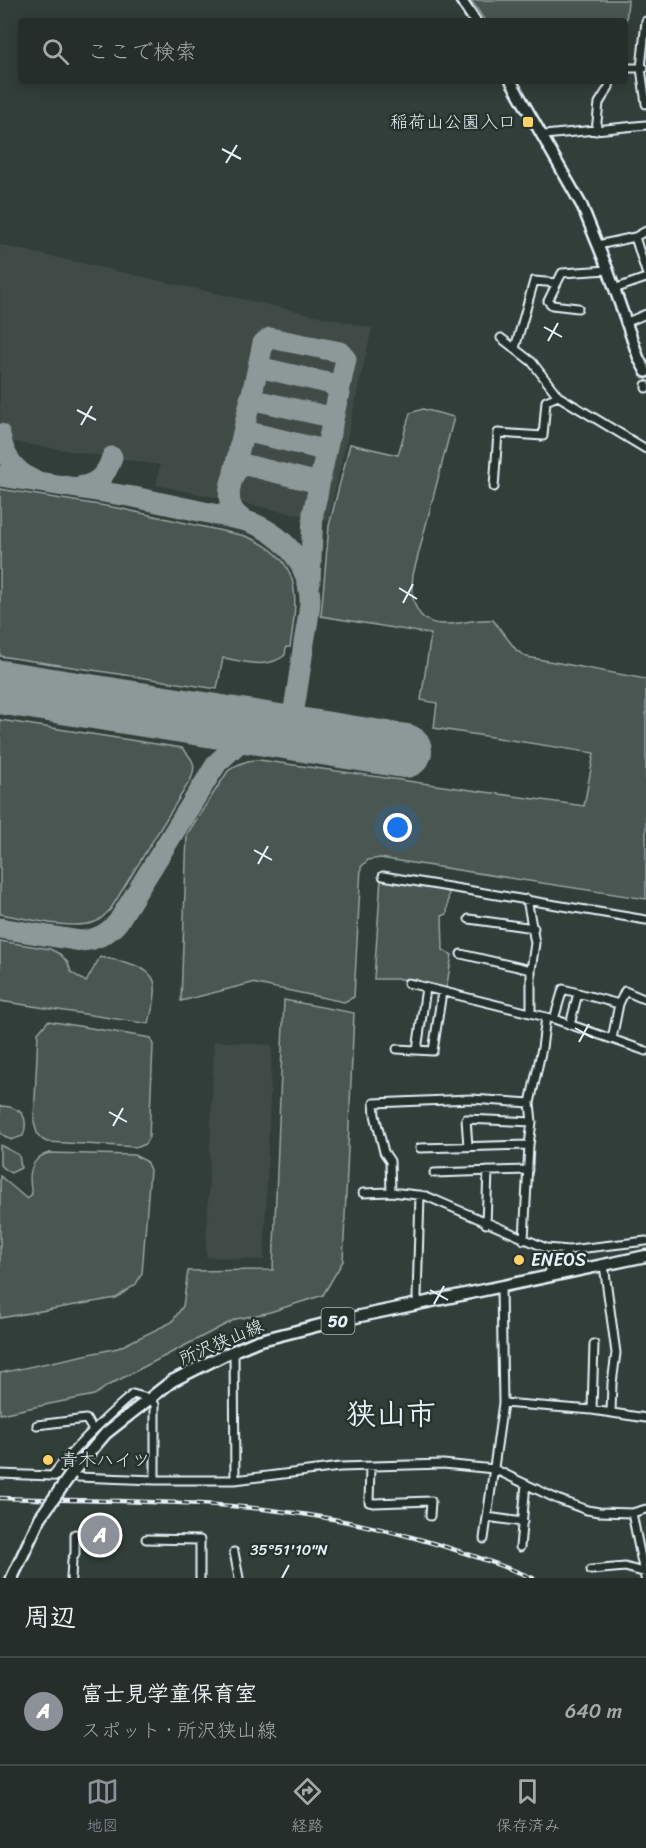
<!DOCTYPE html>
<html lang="ja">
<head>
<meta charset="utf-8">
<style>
  body { margin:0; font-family:Sriracha,"Klee One",sans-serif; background:#323a37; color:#f1f3f6 }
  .you { position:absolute; left:398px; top:828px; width:21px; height:21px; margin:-15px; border:4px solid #fff; border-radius:50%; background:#1a73e8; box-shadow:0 0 0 9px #1a73e833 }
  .badge { display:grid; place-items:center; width:39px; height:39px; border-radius:50%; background:#8c9099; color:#fff; font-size:20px; font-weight:700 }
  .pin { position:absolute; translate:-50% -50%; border:3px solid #fff; box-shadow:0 2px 6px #0006 }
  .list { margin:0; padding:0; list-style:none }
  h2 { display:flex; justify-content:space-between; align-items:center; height:78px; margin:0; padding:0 24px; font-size:26px }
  h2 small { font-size:20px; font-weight:400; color:#a4a8a9 }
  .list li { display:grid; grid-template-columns:39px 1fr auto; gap:18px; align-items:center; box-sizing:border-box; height:108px; padding:0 24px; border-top:2px solid #424a47 }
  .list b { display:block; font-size:22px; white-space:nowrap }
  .list p { margin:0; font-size:20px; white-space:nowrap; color:#a4a8a9 }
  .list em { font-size:20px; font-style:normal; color:#a4a8a9 }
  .icon { flex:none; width:33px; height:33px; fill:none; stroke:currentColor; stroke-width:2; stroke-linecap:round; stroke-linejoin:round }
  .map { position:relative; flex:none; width:646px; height:1578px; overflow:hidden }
  .search { position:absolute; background:#262e2b; box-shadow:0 3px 15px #0003; left:18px; right:18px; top:18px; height:66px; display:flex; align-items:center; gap:15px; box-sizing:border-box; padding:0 21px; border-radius:6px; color:#a4a8a9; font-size:22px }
  .sheet { height:186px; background:#262e2b }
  nav { display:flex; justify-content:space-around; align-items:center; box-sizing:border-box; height:84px; border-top:2px solid #424a47; background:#262e2b; font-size:16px; color:#a4a8a9 }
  nav a { display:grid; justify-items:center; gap:3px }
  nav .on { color:#8c9099 }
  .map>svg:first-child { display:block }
</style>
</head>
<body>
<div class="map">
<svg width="646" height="1578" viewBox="0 0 646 1578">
  <rect width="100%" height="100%" fill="#323e39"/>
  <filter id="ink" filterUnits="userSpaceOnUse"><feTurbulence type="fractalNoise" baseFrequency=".0167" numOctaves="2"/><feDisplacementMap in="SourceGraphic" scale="12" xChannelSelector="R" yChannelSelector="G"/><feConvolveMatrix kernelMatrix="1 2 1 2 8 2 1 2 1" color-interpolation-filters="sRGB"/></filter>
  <g filter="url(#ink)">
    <path fill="#3f4b46" d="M0,245L372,328L328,521L156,485L160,465L0,440Z
      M214,1041L272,1045L264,1260L206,1257Z"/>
    <path fill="#495651" stroke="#98a4a4" stroke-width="1.5" d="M471,0H628L625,35V21H485Z
      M423,409L454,417L413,575C410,596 414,623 442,624C459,625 475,618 493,620L517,651L527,657L646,679V899L380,858L368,860L361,867L354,997L344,1002L252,983L181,1001L187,834L228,771C238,763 247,759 259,760L584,806L594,753L434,728L437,703L421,700L431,634L321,616L329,526L350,444L398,455L410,413Z
      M0,489L118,508L245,536C303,557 298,597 290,647H286L285,655C267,670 244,661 223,658L217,689L0,656Z
      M0,720L182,748C193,759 197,765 191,779L110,910C105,914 101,920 95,922C71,931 26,918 0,914Z
      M381,878L449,889L447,914L442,916L443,950L452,955L446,990L423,983L416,979H374Z
      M0,941L50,949L60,954L68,963L71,972L86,982L100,957C115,960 148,964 154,981C158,993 151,1012 149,1024L0,1001Z
      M284,1000L354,1013L343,1261L323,1295L267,1313L236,1319L109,1385L94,1395L0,1414V1373L118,1348L172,1322L183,1306L188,1271L273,1270Z
      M48,1021L151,1038L153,1045L149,1137L145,1144L139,1147L47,1142C37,1138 36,1131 34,1121L38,1033Z
      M0,1106C20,1106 30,1116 23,1136L11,1140L0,1133Z
      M0,1145L19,1155L21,1168L11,1173L0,1165Z
      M49,1153L134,1155L146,1161L150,1170L142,1273L136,1284L116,1298L0,1318V1176L27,1199L32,1194C28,1177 29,1158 49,1153Z"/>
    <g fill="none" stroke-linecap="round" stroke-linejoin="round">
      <path stroke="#8d9898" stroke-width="21" d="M258,367L263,343L270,338L340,352L346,359L318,489
        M250,399L326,416L332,426
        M0,434C3,454 14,471 33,480
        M239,448C241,440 244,434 253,433L316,448L322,451L325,457
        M234,472L258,367L332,384L340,394
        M0,476L134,497L246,521C281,532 308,561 310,599C310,615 305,633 303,650C299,677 295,705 290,733
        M78,487C96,485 107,475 112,457
        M246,521C240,518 235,514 232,508C226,495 231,467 246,465L315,482L318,491L313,513L310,583
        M0,928L81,941C96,940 108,934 118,922L217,763L243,739L265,729"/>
      <path stroke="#8d9898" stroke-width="54" d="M0,687L405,751"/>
      <defs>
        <path id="street" d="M646,21L641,68L646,104
          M625,68H644
          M596,131L599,103L609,87L610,81
          M544,135L646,125
          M635,237L646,272
          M598,245L635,237L646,231
          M614,289L646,278
          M578,308L552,305L548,301L562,273L608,270
          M625,323L646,314
          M501,338L532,362L558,396L646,449
          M515,348L534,281L557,283
          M646,385V388
          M494,487L498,433L543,436L546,401L558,396
          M383,876L646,920
          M527,899L535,943L531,970V1013
          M469,919L534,928
          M461,954L531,970
          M408,983L554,1019L646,1051
          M554,1019L563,989L619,1004
          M570,1025L578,993
          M612,1039L619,1004L625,991L646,1000
          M397,1049L433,1051L442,992
          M417,1050L426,988
          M468,1146L466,1119L532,1122
          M420,1148L529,1145
          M434,1173L528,1170
          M391,1192L390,1161L384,1152L375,1115L374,1103L471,1099L530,1103
          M363,1193L391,1192L426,1196L546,1248L569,1250
          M486,1224L488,1171
          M524,1240L529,1145L532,1122L530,1103L542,1048L546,1017
          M604,1265L616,1353L612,1383L611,1412
          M547,1277L552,1266L569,1250L646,1241
          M419,1304L417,1297L420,1195
          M234,1351L235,1480
          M503,1403L592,1410L646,1418
          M592,1410L594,1344
          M37,1425L86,1419L93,1430
          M370,1467L369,1502L374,1503L431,1501L430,1516
          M0,1474L155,1480H235L340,1467L443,1464L494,1469L557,1499L587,1510L599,1512L632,1513L646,1509
          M52,1476C76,1445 104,1419 133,1394L151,1399L155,1405V1480
          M632,1513L645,1578
          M487,1517L523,1522
          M146,1539L200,1540V1578
          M484,1539L503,1403L501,1288
          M520,1547L526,1484
          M234,1552L239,1578
          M591,1570L625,1567L646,1573
          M71,1578L72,1560L75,1554V1534"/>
        <path id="secondary" d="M461,0L475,21
          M511,81L582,206L608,270L639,359L646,372"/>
        <path id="primary" d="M71,1474L106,1433L172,1381L224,1355L257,1341L332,1322L646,1256
          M12,1578L40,1518"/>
      </defs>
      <use href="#street" stroke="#e8f1f8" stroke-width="11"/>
      <use href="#secondary" stroke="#e8f1f8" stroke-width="14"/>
      <use href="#primary" stroke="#e8f1f8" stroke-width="15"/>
      <use href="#street" stroke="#26332d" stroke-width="7"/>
      <use href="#secondary" stroke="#26332d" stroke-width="9"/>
      <use href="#primary" stroke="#26332d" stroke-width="10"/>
      <defs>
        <path id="rail" d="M0,1498C103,1502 207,1499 309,1515C386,1527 461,1549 533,1578"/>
      </defs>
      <use href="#rail" stroke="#e8f1f8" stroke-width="4.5"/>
      <use href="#rail" stroke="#26332d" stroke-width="2" stroke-dasharray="7" stroke-linecap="butt"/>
      <defs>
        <path id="primary-bridge" d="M40,1518L71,1474"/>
      </defs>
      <use href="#primary-bridge" stroke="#e8f1f8" stroke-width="15" stroke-linecap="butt"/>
      <use href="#primary-bridge" stroke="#26332d" stroke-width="10"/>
    </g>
  </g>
  <path fill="none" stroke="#e8f1f8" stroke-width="2" d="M222,149L241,159M226,163L237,145M544,327L562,337M548,341L558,323M77,410L96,420M81,425L92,406M399,588L417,599M403,603L413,584M254,850L272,860M258,864L268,846M575,1028L593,1038M579,1042L589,1024M109,1112L127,1122M113,1126L123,1108M430,1290L448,1300M434,1304L444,1286M282,1578L289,1565"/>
  <g fill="#ffd166" stroke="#26332d" stroke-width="2">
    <rect x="522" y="116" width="12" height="12" rx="3"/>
    <circle cx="519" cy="1260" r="6"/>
    <circle cx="48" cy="1460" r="6"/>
  </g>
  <g text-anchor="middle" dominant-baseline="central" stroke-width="5" stroke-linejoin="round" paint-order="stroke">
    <rect fill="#26332d" stroke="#aeb8bb" stroke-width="1.5" x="321.5" y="1308" width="33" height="26" rx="4.5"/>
    <g font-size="16" font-weight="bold" fill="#e8f1f8">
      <text x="338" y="1321">50</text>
    </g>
    <g font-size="18" fill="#e8f1f8" stroke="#26332d" text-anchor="start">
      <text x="516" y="122" text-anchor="end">稲荷山公園入口</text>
      <text x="531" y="1260">ENEOS</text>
      <text x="60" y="1460">青木ハイツ</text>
    </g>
    <g font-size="18" fill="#e8f1f8" stroke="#26332d">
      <text transform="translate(221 1342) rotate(-23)">所沢狭山線</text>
    </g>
    <g font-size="30" font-weight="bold" fill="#e8f1f8" stroke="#26332d">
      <text x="391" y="1414">狭山市</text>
    </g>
  </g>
  <g font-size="15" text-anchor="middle" fill="#e8f1f8" stroke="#26332d" stroke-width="5" stroke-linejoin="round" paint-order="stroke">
    <text x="289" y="1555">35°51'10"N</text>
  </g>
</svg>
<div class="you"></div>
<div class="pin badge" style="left:100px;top:1535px">A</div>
<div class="search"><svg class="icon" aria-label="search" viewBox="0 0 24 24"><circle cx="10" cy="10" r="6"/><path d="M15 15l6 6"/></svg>ここで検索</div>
</div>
<section class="sheet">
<h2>周辺<small></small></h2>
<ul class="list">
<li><span class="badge">A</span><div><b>富士見学童保育室</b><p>スポット · 所沢狭山線</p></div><em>640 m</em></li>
</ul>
</section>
<nav>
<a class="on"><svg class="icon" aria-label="map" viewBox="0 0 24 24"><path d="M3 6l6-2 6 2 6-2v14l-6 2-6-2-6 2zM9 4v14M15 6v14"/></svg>地図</a>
<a><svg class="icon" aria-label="directions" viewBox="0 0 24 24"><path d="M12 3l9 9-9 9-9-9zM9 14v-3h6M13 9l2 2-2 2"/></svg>経路</a>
<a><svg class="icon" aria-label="saved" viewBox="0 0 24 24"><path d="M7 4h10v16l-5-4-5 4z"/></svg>保存済み</a>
</nav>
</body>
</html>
